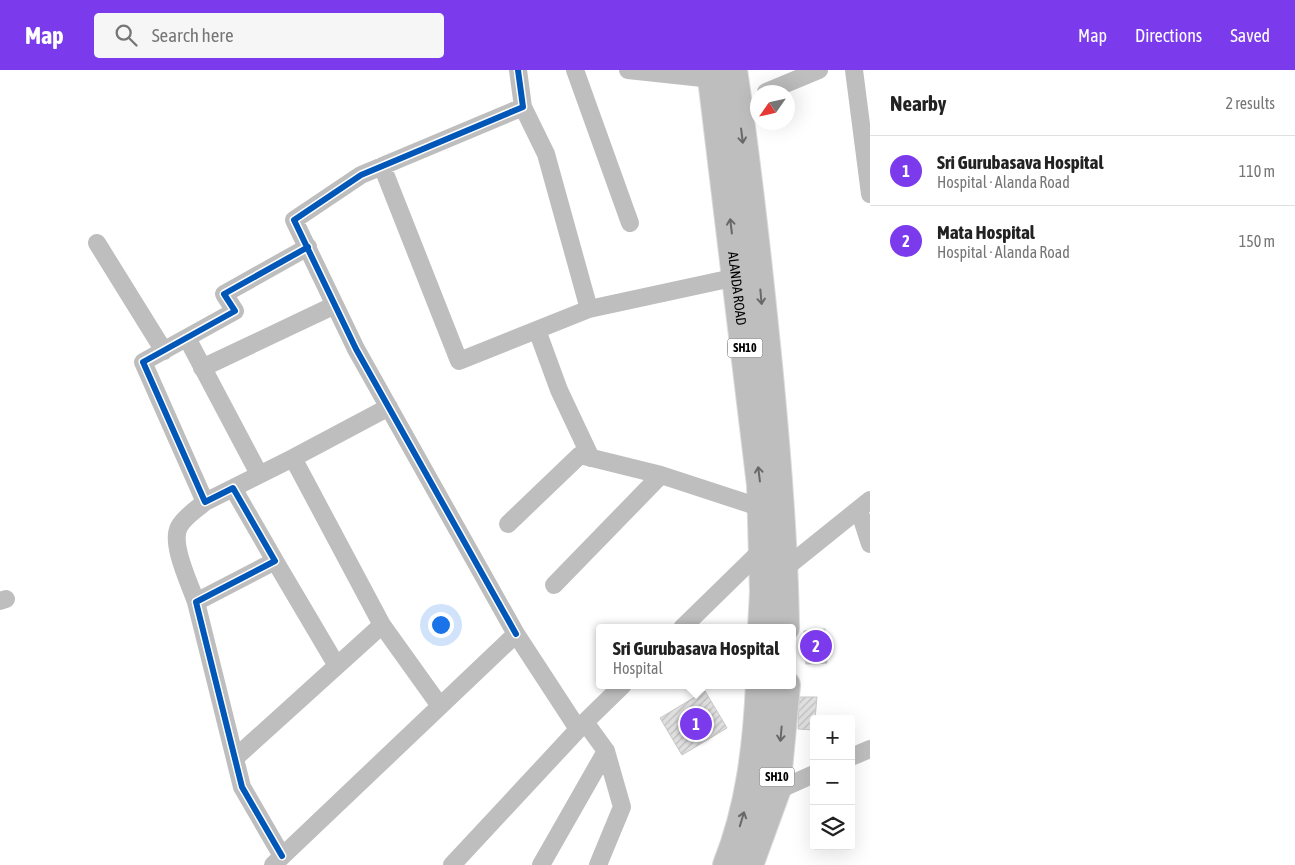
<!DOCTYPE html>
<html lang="en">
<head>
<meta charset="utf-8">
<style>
  body { margin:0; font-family:"Asap Condensed",sans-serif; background:#f6f6f6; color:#222 }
  .controls { position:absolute; right:15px; bottom:15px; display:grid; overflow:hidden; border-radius:5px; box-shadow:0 5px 20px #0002 }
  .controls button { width:45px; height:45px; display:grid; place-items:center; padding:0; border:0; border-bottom:1px solid #e0e0e0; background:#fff; color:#222; font:25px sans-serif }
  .compass { position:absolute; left:750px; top:15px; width:45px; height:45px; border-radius:50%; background:#fff; box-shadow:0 5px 20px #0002; rotate:236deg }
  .you { position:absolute; left:440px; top:554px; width:18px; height:18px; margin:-12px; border:4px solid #fff; border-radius:50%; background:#1a73e8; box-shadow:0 0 0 8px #1a73e833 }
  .badge { display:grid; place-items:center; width:32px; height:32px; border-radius:50%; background:#7c3aed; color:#fff; font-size:16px; font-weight:700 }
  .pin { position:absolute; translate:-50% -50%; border:2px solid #fff; box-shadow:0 1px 5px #0006 }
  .popup { position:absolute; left:596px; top:554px; width:200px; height:65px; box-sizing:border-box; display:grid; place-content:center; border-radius:5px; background:#fff; filter:drop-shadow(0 1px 4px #0005); font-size:16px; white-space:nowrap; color:#767676 }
  .popup b { font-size:19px; color:#222 }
  .popup::after { content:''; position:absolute; left:50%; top:100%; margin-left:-10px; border:10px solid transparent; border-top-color:#fff }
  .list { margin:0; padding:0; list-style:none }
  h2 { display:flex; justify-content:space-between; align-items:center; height:65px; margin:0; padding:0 20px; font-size:21px }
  h2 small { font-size:16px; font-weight:400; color:#767676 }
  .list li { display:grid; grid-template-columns:32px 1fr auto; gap:15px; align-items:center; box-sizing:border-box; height:70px; padding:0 20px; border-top:1px solid #e0e0e0 }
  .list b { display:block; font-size:19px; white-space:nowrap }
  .list p { margin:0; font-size:16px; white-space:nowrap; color:#767676 }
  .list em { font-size:16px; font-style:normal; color:#767676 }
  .icon { flex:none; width:28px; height:28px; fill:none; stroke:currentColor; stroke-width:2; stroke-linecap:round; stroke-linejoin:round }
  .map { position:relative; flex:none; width:870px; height:795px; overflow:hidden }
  header { display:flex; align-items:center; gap:30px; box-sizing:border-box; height:70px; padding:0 25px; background:#7c3aed; color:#fff }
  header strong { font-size:24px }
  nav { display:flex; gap:28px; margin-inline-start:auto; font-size:18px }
  .search { width:350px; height:45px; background:#f6f6f6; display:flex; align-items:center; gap:12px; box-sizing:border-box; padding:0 18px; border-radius:5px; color:#767676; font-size:19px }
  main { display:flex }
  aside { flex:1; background:#fff }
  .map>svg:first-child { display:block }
</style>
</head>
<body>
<header>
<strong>Map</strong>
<div class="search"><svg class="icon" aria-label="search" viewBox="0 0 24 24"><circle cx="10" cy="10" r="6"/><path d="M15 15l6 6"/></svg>Search here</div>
<nav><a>Map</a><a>Directions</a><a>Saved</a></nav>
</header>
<main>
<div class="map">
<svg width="870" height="795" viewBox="0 0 870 795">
  <defs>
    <pattern id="building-hatch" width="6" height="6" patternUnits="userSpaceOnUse" patternTransform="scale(1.25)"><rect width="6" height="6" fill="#dfdfdf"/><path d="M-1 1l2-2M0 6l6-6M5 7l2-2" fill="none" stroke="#bebebe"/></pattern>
  </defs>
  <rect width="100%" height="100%" fill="#fff"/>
  <path fill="url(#building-hatch)" stroke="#c7c7c7" d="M825,559L827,593L806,594L804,561Z
    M705,621L727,658L682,685L660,648Z
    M799,627H817L814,660L798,659Z"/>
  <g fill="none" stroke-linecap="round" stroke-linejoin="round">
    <defs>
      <g id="primary">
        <path id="s1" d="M711,0L761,415L764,522L762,558"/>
        <path d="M733,0C748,101 759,203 769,305C777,389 784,473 785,558"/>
        <path d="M727,795C750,738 757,676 760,615"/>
        <path d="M749,795L776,721L786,615"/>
      </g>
    </defs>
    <use href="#primary" stroke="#dbdbdb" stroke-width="30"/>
    <path stroke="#bebebe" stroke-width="18" d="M575,0L630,153
      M628,0L712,9
      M854,0L870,124
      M766,22L819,0
      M523,37L546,84L589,239
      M382,96L459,291L589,239L737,207
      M97,173L164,281
      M537,260L559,320L591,388
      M187,268L259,404
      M202,298L335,235
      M293,388L389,337
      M233,418L293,388L382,555L235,688
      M859,440L870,474
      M508,454L580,385L661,405L762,438
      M275,491L337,596
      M778,504L870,430
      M554,515L661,405
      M0,531L6,529
      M196,532C190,514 170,474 179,457C184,447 197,439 205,432
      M382,555L440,636
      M682,558L766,476
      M516,564L356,279L294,150L361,105L523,37L518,0
      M851,687L870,679
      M776,721L814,704
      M282,786L242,717L196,532L275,491L233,418L205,432L143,292L235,241L224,224L308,177
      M273,795L516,564L578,659
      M452,795L585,652
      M541,795L606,681L585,652L623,615
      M598,795L622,737L606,681"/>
    <use href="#primary" stroke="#bebebe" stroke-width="28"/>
    <defs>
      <path id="cycleway" d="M516,564L356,279L294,150L361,105L523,37L518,0
        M282,786L242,717L196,532L275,491L233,418L205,432L143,292L235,241L224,224L308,177"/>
    </defs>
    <use href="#cycleway" stroke="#fff" stroke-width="9"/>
    <use href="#cycleway" stroke="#0057b8" stroke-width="6"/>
  </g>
  <defs><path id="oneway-shaft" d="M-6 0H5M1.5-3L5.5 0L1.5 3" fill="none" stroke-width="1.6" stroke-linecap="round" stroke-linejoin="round" transform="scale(1.25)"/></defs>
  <g stroke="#686868">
    <use href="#oneway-shaft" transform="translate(742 66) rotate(83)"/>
    <use href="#oneway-shaft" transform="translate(731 156) rotate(-97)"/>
    <use href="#oneway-shaft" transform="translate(761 227) rotate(85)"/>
    <use href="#oneway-shaft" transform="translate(759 404) rotate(-97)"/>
    <use href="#oneway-shaft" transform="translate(781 664) rotate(95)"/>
    <use href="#oneway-shaft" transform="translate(742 749) rotate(-73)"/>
  </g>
  <g text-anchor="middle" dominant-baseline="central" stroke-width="4.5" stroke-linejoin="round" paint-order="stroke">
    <g fill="#fff" stroke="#4c4c4c" stroke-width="1">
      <rect x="727.5" y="268.5" width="35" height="19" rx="4"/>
      <rect x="759.5" y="697.5" width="35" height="19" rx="4"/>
    </g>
    <g font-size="12" font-weight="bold" fill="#000">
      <text x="745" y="278">SH10</text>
      <text x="777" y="707">SH10</text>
    </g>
    <g font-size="14" fill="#000" stroke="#fff">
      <text stroke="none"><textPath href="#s1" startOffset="220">ALANDA ROAD</textPath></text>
    </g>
  </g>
</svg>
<div class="controls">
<button>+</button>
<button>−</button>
<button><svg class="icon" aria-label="layers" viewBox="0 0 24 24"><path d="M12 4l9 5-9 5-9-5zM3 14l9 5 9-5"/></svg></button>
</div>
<svg class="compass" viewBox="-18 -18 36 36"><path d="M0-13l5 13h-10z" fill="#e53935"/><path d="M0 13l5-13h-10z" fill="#767676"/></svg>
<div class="you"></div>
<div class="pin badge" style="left:696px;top:654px">1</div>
<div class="popup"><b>Sri Gurubasava Hospital</b>Hospital</div>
<div class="pin badge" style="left:816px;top:576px">2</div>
</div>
<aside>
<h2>Nearby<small>2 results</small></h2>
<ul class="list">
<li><span class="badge">1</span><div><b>Sri Gurubasava Hospital</b><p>Hospital · Alanda Road</p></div><em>110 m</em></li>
<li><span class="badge">2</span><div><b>Mata Hospital</b><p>Hospital · Alanda Road</p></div><em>150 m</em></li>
</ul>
</aside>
</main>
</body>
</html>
